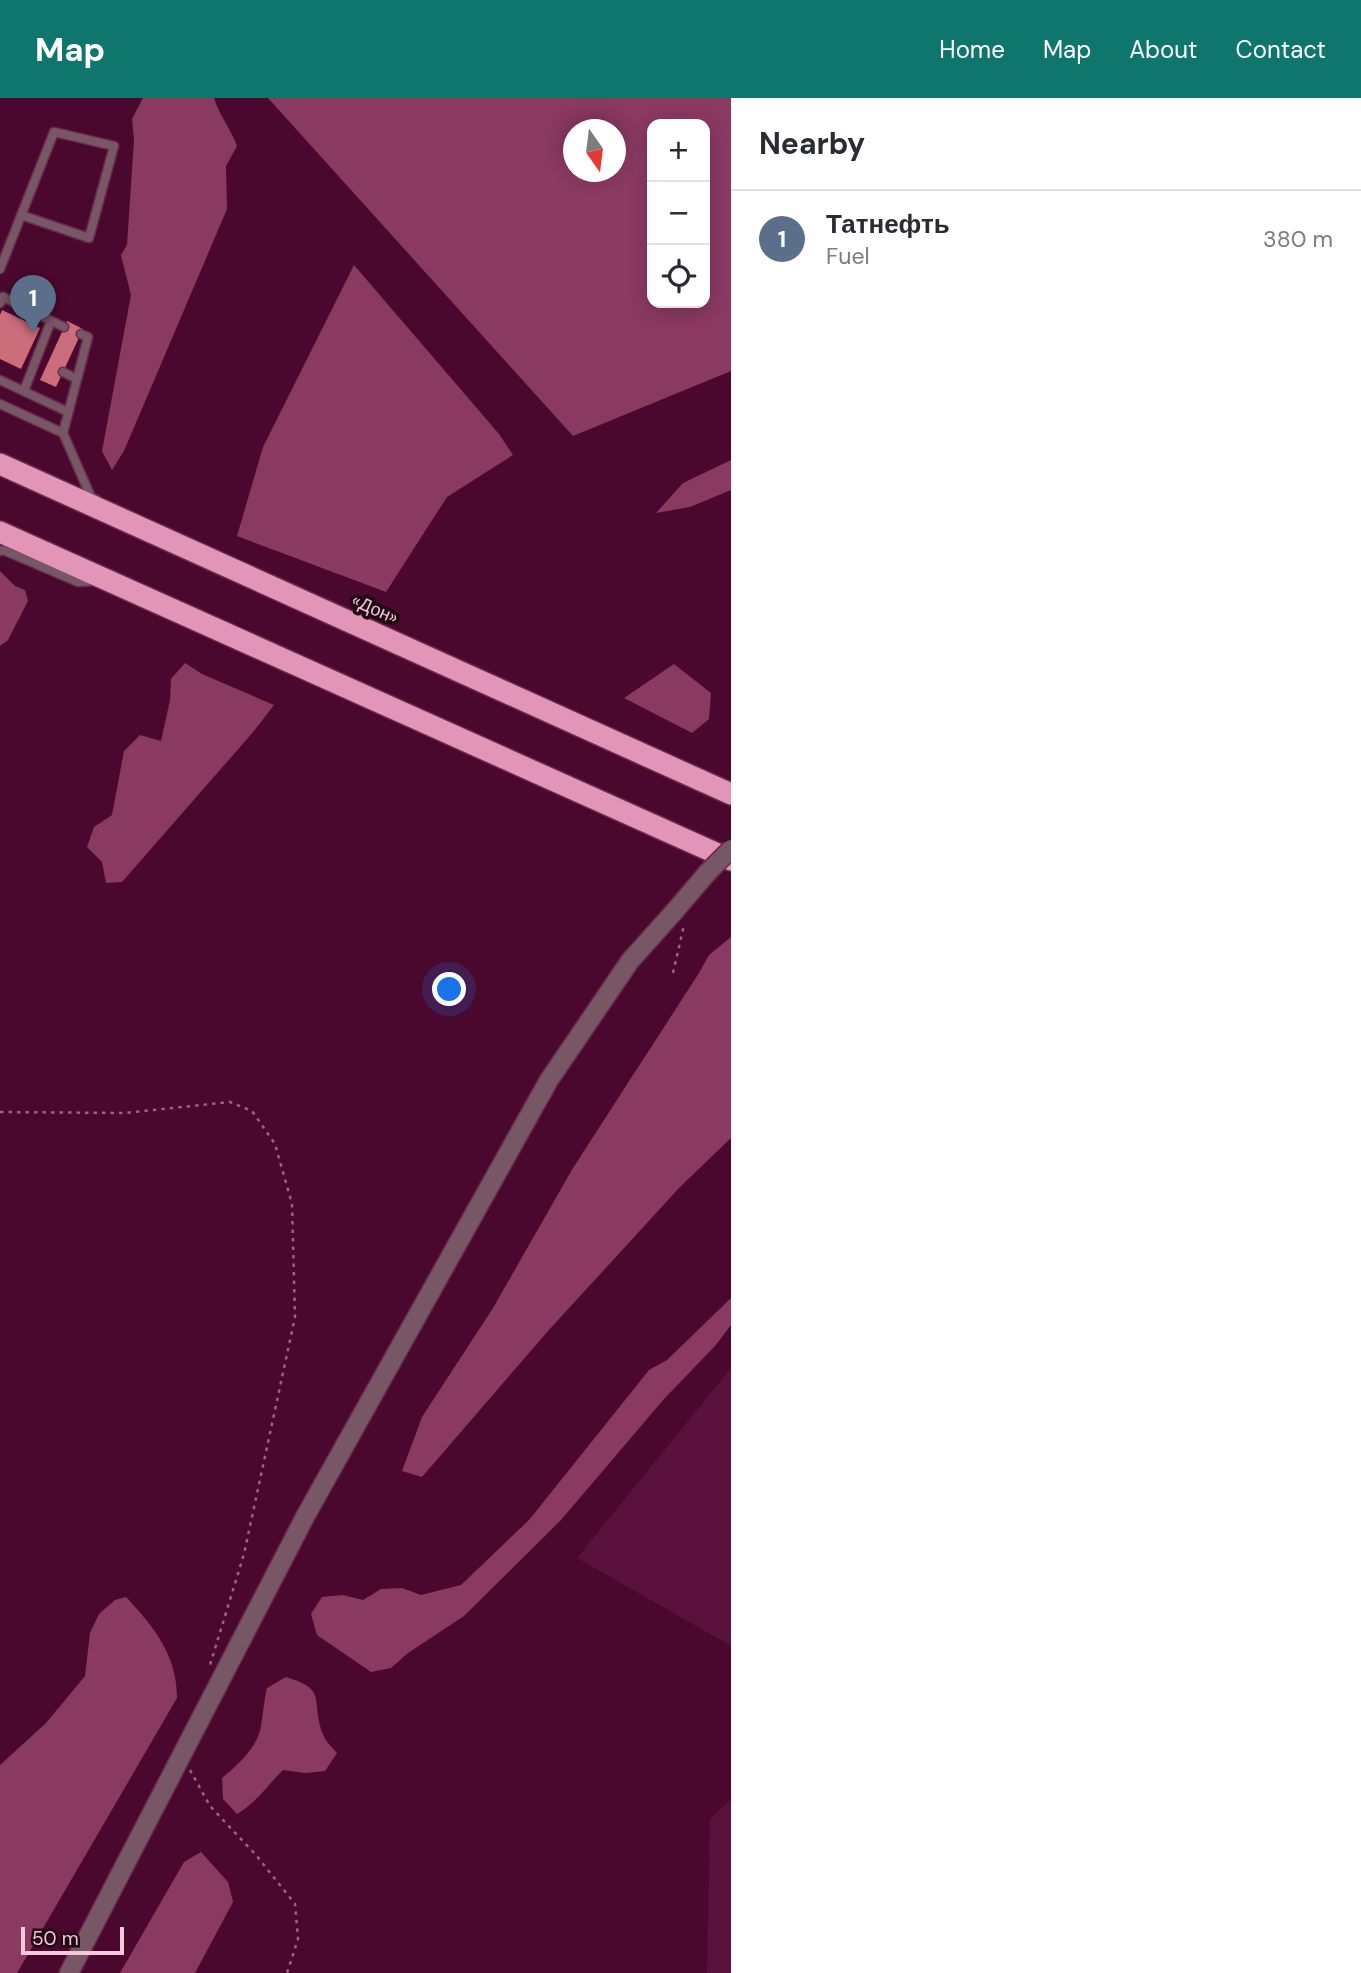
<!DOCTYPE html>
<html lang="en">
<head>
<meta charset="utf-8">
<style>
  body { margin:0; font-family:"DM Sans",sans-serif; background:#f2f2f3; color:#2b2b33 }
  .controls { position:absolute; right:21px; top:21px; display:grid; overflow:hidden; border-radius:14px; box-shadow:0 4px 18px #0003 }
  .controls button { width:63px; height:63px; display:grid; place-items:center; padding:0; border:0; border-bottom:2px solid #e1e1e2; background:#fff; color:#2b2b33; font:35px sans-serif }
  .compass { position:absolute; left:563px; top:21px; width:63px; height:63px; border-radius:50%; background:#fff; box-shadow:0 4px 18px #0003; rotate:166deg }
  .scale { position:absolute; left:21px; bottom:18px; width:103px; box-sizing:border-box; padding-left:7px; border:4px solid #f2c9da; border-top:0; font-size:19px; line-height:24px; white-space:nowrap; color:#f2c9da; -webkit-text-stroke:5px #210614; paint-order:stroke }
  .you { position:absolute; left:450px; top:892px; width:24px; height:24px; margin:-18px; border:5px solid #fff; border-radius:50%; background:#1a73e8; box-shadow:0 0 0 10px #1a73e833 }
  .badge { display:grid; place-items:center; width:46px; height:46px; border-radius:50%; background:#0f766e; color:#fff; font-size:23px; font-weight:700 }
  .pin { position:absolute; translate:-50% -58px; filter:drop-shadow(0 2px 4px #0008) }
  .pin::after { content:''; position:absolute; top:37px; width:24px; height:21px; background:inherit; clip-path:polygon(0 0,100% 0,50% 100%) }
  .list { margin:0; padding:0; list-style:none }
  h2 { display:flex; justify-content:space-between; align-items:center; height:91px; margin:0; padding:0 28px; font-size:30px }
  h2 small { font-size:23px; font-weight:400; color:#7c7c81 }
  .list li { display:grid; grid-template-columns:46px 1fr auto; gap:21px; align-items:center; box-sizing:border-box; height:98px; padding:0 28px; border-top:2px solid #e1e1e2 }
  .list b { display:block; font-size:26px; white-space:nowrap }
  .list p { margin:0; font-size:23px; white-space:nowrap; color:#7c7c81 }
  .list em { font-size:23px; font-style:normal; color:#7c7c81 }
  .icon { flex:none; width:38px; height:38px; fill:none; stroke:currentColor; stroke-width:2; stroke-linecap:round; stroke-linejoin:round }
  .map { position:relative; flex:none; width:731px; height:1875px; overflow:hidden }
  header { display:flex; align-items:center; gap:42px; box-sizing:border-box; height:98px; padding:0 35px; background:#0f766e; color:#fff }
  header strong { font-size:33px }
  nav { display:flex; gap:38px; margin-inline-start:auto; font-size:24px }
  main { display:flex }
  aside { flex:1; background:#fff }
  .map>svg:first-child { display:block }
</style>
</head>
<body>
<header>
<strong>Map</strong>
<nav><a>Home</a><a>Map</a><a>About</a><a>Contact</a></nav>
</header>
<main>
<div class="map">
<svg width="731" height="1875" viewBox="0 0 731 1875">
  <rect width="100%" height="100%" fill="#4b082e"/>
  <path fill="#5a113b" d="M731,1270V1548L577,1460Z
    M731,1701V1875H707L710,1721Z"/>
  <path fill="#8a3961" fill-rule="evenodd" d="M143,0H214C219,17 231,31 237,48L226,68L227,111L124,353L112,372L102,353L131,197L121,157L127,147L134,42L132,21Z
    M268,0H731V273L573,338ZM652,26H705V205H652ZM573,32H615V74H573Z
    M354,167L499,336L513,357L447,399L386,494L237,438L263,349Z
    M731,362V392L690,409L656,415L683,385Z
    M0,473L15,488L25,492L28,503L8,542L0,548Z
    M185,565L202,576L274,607L254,633L122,784L106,785L102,764L87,749L94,729L112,717L124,653L140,637L161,643L170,602L171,581Z
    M674,566L711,595L709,621L692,635L624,600Z
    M731,839V1040L680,1089L548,1233L422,1379L402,1373L422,1319L493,1210L573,1070L699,875L709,857Z
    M731,1200V1227L715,1248L664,1301L561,1422L464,1518L408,1555L391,1570L371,1574L317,1537L311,1516L322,1499L343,1497L363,1502L381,1491L402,1490L421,1497L461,1487L529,1422L649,1272L667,1262Z
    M126,1499C154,1529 177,1557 177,1600L17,1875H0V1667L46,1625L85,1578L90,1535L99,1516L115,1502Z
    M286,1579C329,1592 310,1602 323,1636C325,1643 332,1649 337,1655L325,1673L305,1675L283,1672C266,1689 258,1703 237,1716L223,1701L222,1680C237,1668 258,1649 261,1628C263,1615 264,1603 267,1590Z
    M201,1754L228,1784L233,1804L195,1875H120L184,1764Z"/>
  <path fill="#cb6d7a" d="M2,212L40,230L21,271L0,261V217Z
    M67,223L83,231L56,289L40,282Z"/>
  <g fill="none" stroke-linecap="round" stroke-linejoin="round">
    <defs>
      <path id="service" d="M0,171L54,34L114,48L89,140L21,117
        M0,205L3,199L64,229
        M81,236L88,239L63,335L91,399L97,402
        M63,274L77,281
        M0,282L68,314
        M24,293L51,223
        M0,306L63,335
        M0,453L3,452L78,484L96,483"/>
      <path id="tertiary" d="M69,1875L306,1417L549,982L630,863L673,815"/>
      <path id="motorway" d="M0,366L731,696
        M0,434L731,762"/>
    </defs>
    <use href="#service" stroke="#692b4d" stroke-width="11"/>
    <use href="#tertiary" stroke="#692b4d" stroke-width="21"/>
    <use href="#motorway" stroke="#692b4d" stroke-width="24"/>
    <path stroke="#9a637f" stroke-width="2.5" stroke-dasharray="3.5 5" stroke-linecap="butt" d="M673,875L684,827
      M0,1014L124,1015L230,1004L252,1013L275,1046L292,1106L295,1219L244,1456L210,1567
      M190,1672L210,1708L256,1757L295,1806L298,1841L287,1875"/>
    <use href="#service" stroke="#775764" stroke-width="8"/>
    <use href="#tertiary" stroke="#775764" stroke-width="18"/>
    <use href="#motorway" stroke="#e395b7" stroke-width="21"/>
    <defs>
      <path id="tertiary-bridge" d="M673,815L708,774L731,751"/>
    </defs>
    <use href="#tertiary-bridge" stroke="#692b4d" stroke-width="21" stroke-linecap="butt"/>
    <use href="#tertiary-bridge" stroke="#775764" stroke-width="18"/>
  </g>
  <g text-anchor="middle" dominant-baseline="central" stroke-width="7" stroke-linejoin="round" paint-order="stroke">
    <g font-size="18" fill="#f2c9da" stroke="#210614">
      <text transform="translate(375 511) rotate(24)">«Дон»</text>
    </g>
  </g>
</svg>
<div class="controls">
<button>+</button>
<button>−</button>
<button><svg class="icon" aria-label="locate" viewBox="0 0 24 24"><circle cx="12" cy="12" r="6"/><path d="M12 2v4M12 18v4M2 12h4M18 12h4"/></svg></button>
</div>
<svg class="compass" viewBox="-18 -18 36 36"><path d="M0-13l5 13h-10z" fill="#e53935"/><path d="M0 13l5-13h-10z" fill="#7c7c81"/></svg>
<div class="scale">50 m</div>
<div class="you"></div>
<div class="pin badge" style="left:33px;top:235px;background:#5c6f8a">1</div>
</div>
<aside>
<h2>Nearby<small></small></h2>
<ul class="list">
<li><span class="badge" style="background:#5c6f8a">1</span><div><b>Татнефть</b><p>Fuel</p></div><em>380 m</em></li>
</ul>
</aside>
</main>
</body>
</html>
